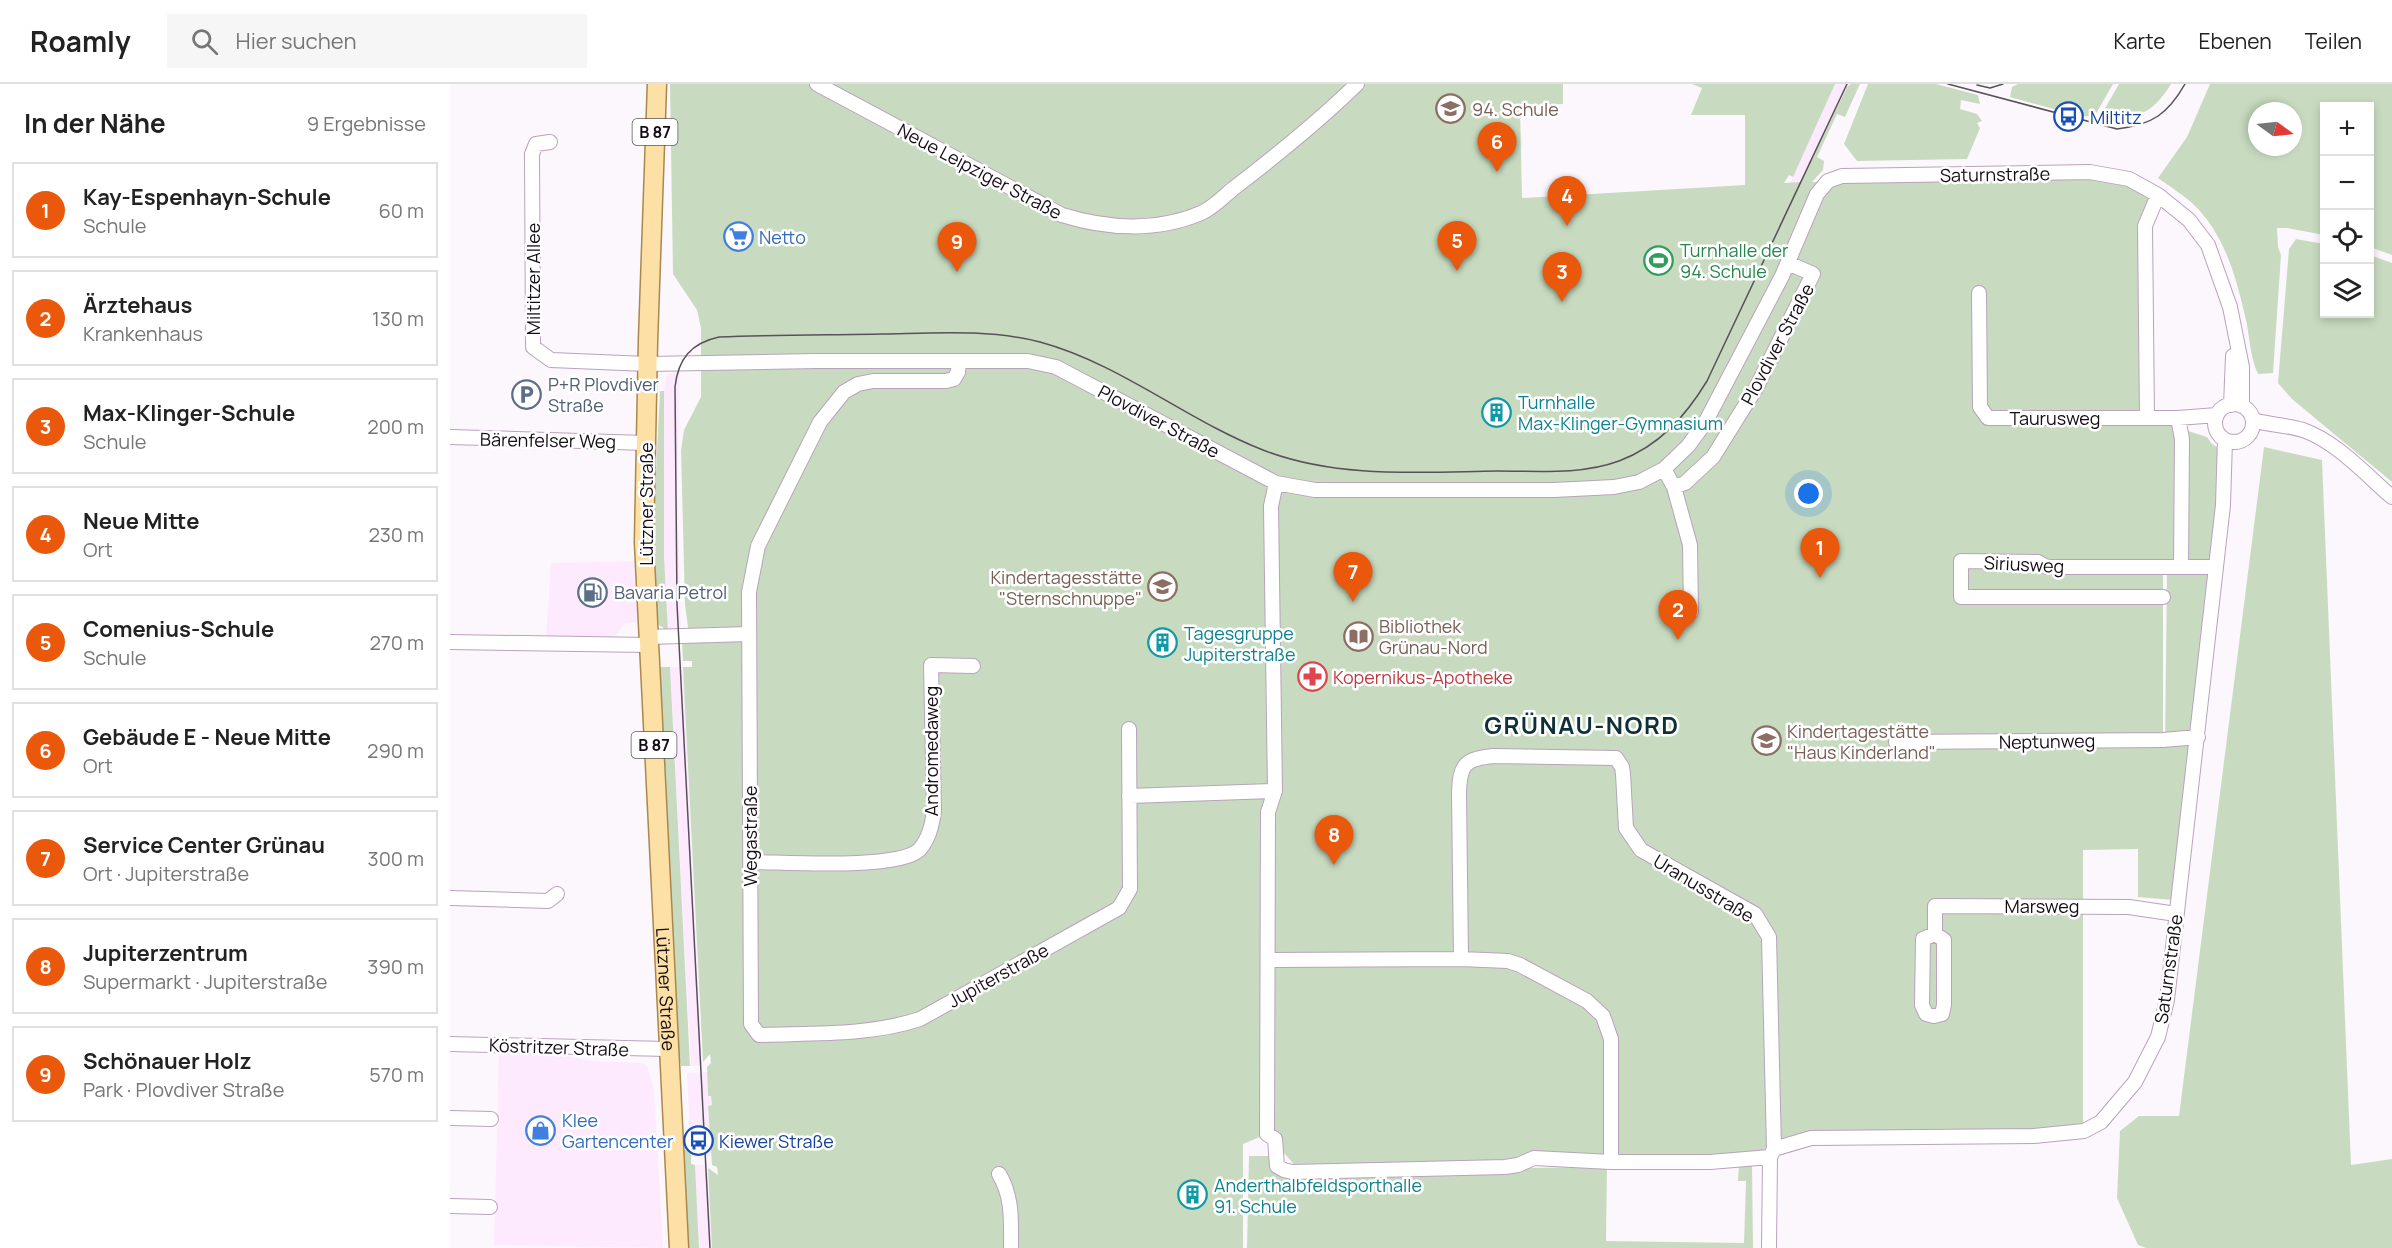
<!DOCTYPE html>
<html lang="de">
<head>
<meta charset="utf-8">
<style>
  body { margin:0; font-family:Manrope,sans-serif; background:#f6f6f6; color:#222 }
  .controls { position:absolute; right:18px; top:18px; display:grid; overflow:hidden; border-radius:0px; box-shadow:0 3px 9px #0003 }
  .controls button { width:54px; height:54px; display:grid; place-items:center; padding:0; border:0; border-bottom:2px solid #e0e0e0; background:#fff; color:#222; font:30px sans-serif }
  .compass { position:absolute; left:1798px; top:18px; width:54px; height:54px; border-radius:50%; background:#fff; box-shadow:0 3px 9px #0003; rotate:105deg }
  .you { position:absolute; left:1359px; top:410px; width:21px; height:21px; margin:-15px; border:4px solid #fff; border-radius:50%; background:#1a73e8; box-shadow:0 0 0 9px #1a73e833 }
  .badge { display:grid; place-items:center; width:39px; height:39px; border-radius:50%; background:#ea580c; color:#fff; font-size:20px; font-weight:700 }
  .pin { position:absolute; translate:-50% -50px; filter:drop-shadow(0 2px 3px #0008) }
  .pin::after { content:''; position:absolute; top:32px; width:21px; height:18px; background:inherit; clip-path:polygon(0 0,100% 0,50% 100%) }
  .list { margin:0; padding:0; list-style:none }
  h2 { display:flex; justify-content:space-between; align-items:center; height:78px; margin:0; padding:0 24px; font-size:26px }
  h2 small { font-size:20px; font-weight:400; color:#767676 }
  .list li { display:grid; grid-template-columns:39px 1fr auto; gap:18px; align-items:center; box-sizing:border-box; height:96px; margin:0 12px 12px; padding:0 12px; border:2px solid #e0e0e0; border-radius:0px }
  .list b { display:block; font-size:22px; white-space:nowrap }
  .list p { margin:0; font-size:20px; white-space:nowrap; color:#767676 }
  .list em { font-size:20px; font-style:normal; color:#767676 }
  .icon { flex:none; width:33px; height:33px; fill:none; stroke:currentColor; stroke-width:2; stroke-linecap:round; stroke-linejoin:round }
  .map { position:relative; flex:none; width:1942px; height:1164px; overflow:hidden }
  header { display:flex; align-items:center; gap:36px; box-sizing:border-box; height:84px; padding:0 30px; background:#fff; border-bottom:2px solid #e0e0e0 }
  header strong { font-size:28px }
  nav { display:flex; gap:33px; margin-inline-start:auto; font-size:21px }
  .search { width:420px; height:54px; background:#f6f6f6; display:flex; align-items:center; gap:15px; box-sizing:border-box; padding:0 21px; border-radius:0px; color:#767676; font-size:22px }
  main { display:flex }
  aside { flex:1; background:#fff }
  .map>svg:first-child { display:block }
</style>
</head>
<body>
<header>
<strong>Roamly</strong>
<div class="search"><svg class="icon" aria-label="search" viewBox="0 0 24 24"><circle cx="10" cy="10" r="6"/><path d="M15 15l6 6"/></svg>Hier suchen</div>
<nav><a>Karte</a><a>Ebenen</a><a>Teilen</a></nav>
</header>
<main>
<aside>
<h2>In der Nähe<small>9 Ergebnisse</small></h2>
<ul class="list">
<li><span class="badge">1</span><div><b>Kay-Espenhayn-Schule</b><p>Schule</p></div><em>60 m</em></li>
<li><span class="badge">2</span><div><b>Ärztehaus</b><p>Krankenhaus</p></div><em>130 m</em></li>
<li><span class="badge">3</span><div><b>Max-Klinger-Schule</b><p>Schule</p></div><em>200 m</em></li>
<li><span class="badge">4</span><div><b>Neue Mitte</b><p>Ort</p></div><em>230 m</em></li>
<li><span class="badge">5</span><div><b>Comenius-Schule</b><p>Schule</p></div><em>270 m</em></li>
<li><span class="badge">6</span><div><b>Gebäude E - Neue Mitte</b><p>Ort</p></div><em>290 m</em></li>
<li><span class="badge">7</span><div><b>Service Center Grünau</b><p>Ort · Jupiterstraße</p></div><em>300 m</em></li>
<li><span class="badge">8</span><div><b>Jupiterzentrum</b><p>Supermarkt · Jupiterstraße</p></div><em>390 m</em></li>
<li><span class="badge">9</span><div><b>Schönauer Holz</b><p>Park · Plovdiver Straße</p></div><em>570 m</em></li>
</ul>
</aside>
<div class="map">
<svg width="1942" height="1164" viewBox="0 0 1942 1164">
  <rect width="100%" height="100%" fill="#fcf7fc"/>
  <path fill="#fdeaff" d="M1385,0H1401L1390,15L1348,105L1340,99Z
    M230,287L227,394L231,546L218,547L214,473V307L216,293L220,289Z
    M187,477L189,537L175,540L163,555L96,553L101,479Z
    M220,583H233L252,981L241,982Z
    M49,969L106,970L142,977L192,979L197,982L204,1005L213,1164L44,1161Z
    M257,988L258,1011L261,1012L262,1022L258,1023L261,1072L241,1073L237,989Z
    M257,1080L262,1164H249L245,1081Z"/>
  <path fill="#c8dbc0" fill-rule="evenodd" d="M220,0H1113V20L1070,22L1072,114L1295,101V31H1241L1252,4L1242,0H1385L1343,93L1339,91L1334,99L1351,98L1397,3L1401,0H1410L1395,33L1387,30L1367,73L1374,77L1373,86L1362,98L1640,88L1708,111L1695,143L1697,333L1728,334L1731,483H1713V660H1715L1717,490L1735,488V346L1757,353L1762,360L1772,366L1771,406L1723,816L1688,813V765L1633,766V1045L1361,1054L1320,1073L1084,1074L1071,1084L1157,1083L1156,1157L1294,1159L1296,1097H1288L1289,1081L1302,1080L1303,1164H797L799,1072H823L826,1086L850,1087L817,1050L793,1060V1164H262L258,1084L268,1091L267,1083L262,1081L258,1022L262,1021L261,1012H258L257,983L261,979L260,970L253,978L233,583H242V577H233L232,558L240,557L235,521L231,366L234,346L251,313V244L247,226L223,190Z
    M1418,0H1486L1528,11L1530,20L1511,16L1510,25L1527,30L1532,37L1527,39L1530,44L1517,75L1407,77L1394,60Z
    M1568,0H1663L1644,33L1625,31L1560,13L1562,3Z
    M1669,0H1721C1701,32 1686,35 1649,35Z
    M1760,0H1942V171L1920,163V22H1874V151L1837,144H1827L1828,163L1831,171L1823,289L1808,290C1800,273 1800,254 1796,236C1786,193 1775,150 1742,119C1732,110 1719,102 1708,94L1737,53ZM1807,27H1843V63H1807Z
    M1846,155L1874,160V230H1920V171L1942,179V398L1842,315L1828,299L1839,165Z
    M210,307H214V473L218,547L209,541L206,535L202,471Z
    M1814,363L1872,376L1901,1081L1942,1075V1164H1696L1688,1161L1667,1114L1670,1047L1689,1032H1729Z
    M207,583H220L240,982H231L225,947Z
    M241,1065V1080L245,1081L249,1164H239L233,1079L234,1066Z"/>
  <g fill="none" stroke-linecap="round" stroke-linejoin="round">
    <defs>
      <path id="minor" d="M367,0L612,131C657,145 707,148 751,129C763,124 774,112 784,104C827,71 868,38 907,0
        M100,58L86,60L82,70L83,263L101,276L197,280L366,277H578L606,283L826,399L865,406H1104L1164,403L1189,398L1214,385L1238,362L1255,339L1332,192L1367,110L1378,97L1392,92L1640,88L1679,95L1708,111L1739,136L1758,161L1780,223L1792,283V322
        M1529,209L1530,323L1538,334H1728L1767,331
        M509,277L508,288L504,295L496,297H423L408,300L394,308L370,338L308,462L299,508L301,940L309,951C363,949 418,952 470,935L669,824L680,805L679,645
        M1765 339a19 19 0 1 1 38 0a19 19 0 1 1-38 0Z
        M1781,321L1783,272
        M1697,333L1695,142L1708,111
        M1728,334L1732,355L1731,483
        M1803,336C1819,341 1837,341 1853,346C1887,358 1915,390 1942,413
        M0,353L196,359
        M1214,385L1224,403L1240,461L1241,528
        M826,399L821,422L825,707L818,728L817,1050L825,1055L827,1082L834,1086L842,1088L1055,1083L1068,1081L1084,1074L1161,1078
        M1224,403L1235,399L1263,373L1306,304L1363,190L1338,179
        M1713,513H1511V477L1588,478L1597,483H1766
        M198,553L299,550
        M0,558L199,561
        M1446,658L1713,656L1748,653
        M679,712L825,707
        M300,778C333,778 447,786 469,766C479,755 482,741 484,727L481,581L523,582
        M0,814L98,817L107,810
        M1485,850V822L1679,823L1726,830
        M1485,850L1494,856V921L1492,930L1484,932L1476,930L1472,921L1473,855Z
        M1011,875L1009,709C1010,681 1014,675 1043,672L1166,674L1172,683L1173,690L1176,744L1191,766L1305,830L1319,853L1324,1065L1320,1073L1319,1164
        M818,876L1011,875L1058,877L1070,881L1137,917L1153,932L1161,955V1078H1260L1320,1073
        M0,960L217,965
        M0,1034L41,1035
        M1324,1065L1361,1054L1584,1052L1634,1047L1651,1038L1685,998L1708,953L1717,916L1773,421L1775,356
        M549,1090C563,1113 561,1138 561,1164
        M0,1122L40,1123"/>
      <g id="major">
        <path id="s1" d="M207,0L198,257L194,458L229,1164"/>
      </g>
    </defs>
    <use href="#minor" stroke="#baa2bd" stroke-width="16"/>
    <use href="#major" stroke="#aa884d" stroke-width="21"/>
    <use href="#minor" stroke="#fff" stroke-width="14"/>
    <use href="#major" stroke="#fde0a6" stroke-width="18"/>
    <path stroke="#585159" stroke-width="1.5" d="M1498,0L1667,45C1702,41 1718,30 1735,0
      M1527,1L1540,4L1553,0
      M260,1164L227,520L225,303C228,275 241,259 269,253C323,251 378,251 433,250C485,249 539,245 590,258C671,280 736,336 813,366C888,395 970,388 1048,387C1088,387 1131,391 1169,377C1209,362 1235,333 1257,297L1397,0"/>
  </g>
  <defs>
    <symbol id="school-ring" viewBox="-11 -11 22 22"><circle r="9.5" fill="#fff" stroke="#8d6e63" stroke-width="1.5"/><path d="M0-5L7-2L0 1L-7-2ZM-4 1L0 2.5L4 1V4Q0 6-4 4Z" fill="#8d6e63"/></symbol>
    <symbol id="bus-ring" viewBox="-11 -11 22 22"><circle r="9.5" fill="#fff" stroke="#1a4fb4" stroke-width="1.5"/><path d="M-5-6H5V4H4V6H2V4H-2V6H-4V4H-5ZM-3.5-4V0h7V-4ZM-3.5 1.2v1.5H-2V1.2ZM2 1.2v1.5H3.5V1.2Z" fill="#1a4fb4"/></symbol>
    <symbol id="supermarket-ring" viewBox="-11 -11 22 22"><circle r="9.5" fill="#fff" stroke="#3f7fe0" stroke-width="1.5"/><path d="M-6-5.5h2.5l.6 2H6L4.5 2H-2.5L-4.4-4H-6ZM-1.5 3.2a1.3 1.3 0 1 0 .1 0ZM3 3.2a1.3 1.3 0 1 0 .1 0Z" fill="#3f7fe0"/></symbol>
    <symbol id="stadium-ring" viewBox="-11 -11 22 22"><circle r="9.5" fill="#fff" stroke="#2e9e5b" stroke-width="1.5"/><path d="M0-5a6.5 5 0 1 0 0 10a6.5 5 0 1 0 0-10ZM-3.5-1.8h7v3.6h-7Z" fill="#2e9e5b"/></symbol>
    <symbol id="parking-ring" viewBox="-11 -11 22 22"><circle r="9.5" fill="#fff" stroke="#5c6f8a" stroke-width="1.5"/><path d="M-3.5-5.5H1a3.5 3.5 0 0 1 0 7H-1V5.5H-3.5ZM-1-3.4V-.6H.8a1.4 1.4 0 0 0 0-2.8Z" fill="#5c6f8a"/></symbol>
    <symbol id="building-ring" viewBox="-11 -11 22 22"><circle r="9.5" fill="#fff" stroke="#0f9aa8" stroke-width="1.5"/><path d="M-4-6H4V6H1V3H-1V6H-4ZM-2.5-4.3h1.7v1.8h-1.7ZM.8-4.3h1.7v1.8H.8ZM-2.5-1h1.7V.8h-1.7ZM.8-1h1.7V.8H.8Z" fill="#0f9aa8"/></symbol>
    <symbol id="fuel-ring" viewBox="-11 -11 22 22"><circle r="9.5" fill="#fff" stroke="#5c6f8a" stroke-width="1.5"/><path d="M-5.5-6h7V0h2V4h1.3V-2.5L3-4.5l.8-.8L6-3V5H2.5V1h-1V6h-7ZM-4.2-4.7v3.2H.2V-4.7Z" fill="#5c6f8a"/></symbol>
    <symbol id="library-ring" viewBox="-11 -11 22 22"><circle r="9.5" fill="#fff" stroke="#8d6e63" stroke-width="1.5"/><path d="M-6-4Q-3-5.5-.7-3.5V5Q-3 3-6 4ZM6-4Q3-5.5 .7-3.5V5Q3 3 6 4Z" fill="#8d6e63"/></symbol>
    <symbol id="pharmacy-ring" viewBox="-11 -11 22 22"><circle r="9.5" fill="#fff" stroke="#e0444e" stroke-width="1.5"/><path d="M-2-6h4v4h4v4h-4v4h-4v-4h-4v-4h4Z" fill="#e0444e"/></symbol>
    <symbol id="shop-ring" viewBox="-11 -11 22 22"><circle r="9.5" fill="#fff" stroke="#3f7fe0" stroke-width="1.5"/><path d="M-5-2.5h2.3a2.7 3.5 0 0 1 5.4 0H5L5.5 6h-11ZM-1.5-2.5h3a1.5 2.3 0 0 0-3 0Z" fill="#3f7fe0"/></symbol>
  </defs>
  <g fill-rule="evenodd">
    <use href="#school-ring" x="984" y="8" width="33" height="33"/>
    <use href="#bus-ring" x="1602" y="16" width="33" height="33"/>
    <use href="#supermarket-ring" x="272" y="136" width="33" height="33"/>
    <use href="#stadium-ring" x="1192" y="160" width="33" height="33"/>
    <use href="#parking-ring" x="60" y="294" width="33" height="33"/>
    <use href="#building-ring" x="1030" y="312" width="33" height="33"/>
    <use href="#school-ring" x="696" y="486" width="33" height="33"/>
    <use href="#fuel-ring" x="126" y="492" width="33" height="33"/>
    <use href="#library-ring" x="892" y="536" width="33" height="33"/>
    <use href="#building-ring" x="696" y="542" width="33" height="33"/>
    <use href="#pharmacy-ring" x="846" y="576" width="33" height="33"/>
    <use href="#school-ring" x="1300" y="640" width="33" height="33"/>
    <use href="#shop-ring" x="74" y="1030" width="33" height="33"/>
    <use href="#bus-ring" x="232" y="1040" width="33" height="33"/>
    <use href="#building-ring" x="726" y="1094" width="33" height="33"/>
  </g>
  <g text-anchor="middle" dominant-baseline="central" stroke-width="5" stroke-linejoin="round" paint-order="stroke">
    <g fill="#fff" stroke="#5b565c" stroke-width="1.5">
      <rect x="182.5" y="35" width="45" height="26" rx="4.5"/>
      <rect x="181.5" y="648" width="45" height="26" rx="4.5"/>
    </g>
    <g font-size="16" font-weight="bold" fill="#150d16">
      <text x="205" y="48">B 87</text>
      <text x="204" y="661">B 87</text>
    </g>
    <g font-size="18" fill="#785e54" stroke="#fff" text-anchor="start">
      <text x="1022" y="25">94. Schule</text>
      <text x="692" y="493" text-anchor="end">Kindertagesstätte<tspan x="692" dy="21">"Sternschnuppe"</tspan></text>
      <text x="929" y="542">Bibliothek<tspan x="929" dy="21">Grünau-Nord</tspan></text>
      <text x="1337" y="647">Kindertagestätte<tspan x="1337" dy="21">"Haus Kinderland"</tspan></text>
    </g>
    <g font-size="18" fill="#164399" stroke="#fff" text-anchor="start">
      <text x="1640" y="33">Miltitz</text>
      <text x="269" y="1057">Kiewer Straße</text>
    </g>
    <g font-size="18" fill="#150d16" stroke="#fff">
      <text transform="translate(530 87) rotate(28)">Neue Leipziger Straße</text>
      <text transform="translate(1545 90) rotate(-1)">Saturnstraße</text>
      <text transform="translate(83 195) rotate(-90)">Miltitzer Allee</text>
      <text transform="translate(1327 260) rotate(-62)">Plovdiver Straße</text>
      <text x="1605" y="334">Taurusweg</text>
      <text transform="translate(709 337) rotate(28)">Plovdiver Straße</text>
      <text transform="translate(98 356) rotate(1)">Bärenfelser Weg</text>
      <text transform="translate(196 420) rotate(-90)">Lützner Straße</text>
      <text transform="translate(1574 480) rotate(3)">Siriusweg</text>
      <text transform="translate(1597 657) rotate(-1)">Neptunweg</text>
      <text transform="translate(481 667) rotate(-90)">Andromedaweg</text>
      <text transform="translate(300 752) rotate(-90)">Wegastraße</text>
      <text transform="translate(1254 804) rotate(31)">Uranusstraße</text>
      <text x="1592" y="822">Marsweg</text>
      <text transform="translate(1718 885) rotate(-82)">Saturnstraße</text>
      <text transform="translate(548 891) rotate(-29)">Jupiterstraße</text>
      <text stroke="none"><textPath href="#s1" startOffset="906">Lützner Straße</textPath></text>
      <text transform="translate(109 963) rotate(2)">Köstritzer Straße</text>
    </g>
    <g font-size="18" fill="#366cbe" stroke="#fff" text-anchor="start">
      <text x="309" y="153">Netto</text>
      <text x="112" y="1036">Klee<tspan x="112" dy="21">Gartencenter</tspan></text>
    </g>
    <g font-size="18" fill="#27864d" stroke="#fff" text-anchor="start">
      <text x="1230" y="166">Turnhalle der<tspan x="1230" dy="21">94. Schule</tspan></text>
    </g>
    <g font-size="18" fill="#4e5e75" stroke="#fff" text-anchor="start">
      <text x="98" y="300">P+R Plovdiver<tspan x="98" dy="21">Straße</tspan></text>
      <text x="164" y="508">Bavaria Petrol</text>
    </g>
    <g font-size="18" fill="#0d838f" stroke="#fff" text-anchor="start">
      <text x="1068" y="318">Turnhalle<tspan x="1068" dy="21">Max-Klinger-Gymnasium</tspan></text>
      <text x="734" y="549">Tagesgruppe<tspan x="734" dy="21">Jupiterstraße</tspan></text>
      <text x="764" y="1101">Anderthalbfeldsporthalle<tspan x="764" dy="21">91. Schule</tspan></text>
    </g>
    <g font-size="18" fill="#be3a42" stroke="#fff" text-anchor="start">
      <text x="883" y="593">Kopernikus-Apotheke</text>
    </g>
    <g font-size="24" font-weight="bold" letter-spacing="1.5" fill="#0f3037" stroke="#fff">
      <text x="1132" y="640">GRÜNAU-NORD</text>
    </g>
  </g>
</svg>
<div class="controls">
<button>+</button>
<button>−</button>
<button><svg class="icon" aria-label="locate" viewBox="0 0 24 24"><circle cx="12" cy="12" r="6"/><path d="M12 2v4M12 18v4M2 12h4M18 12h4"/></svg></button>
<button><svg class="icon" aria-label="layers" viewBox="0 0 24 24"><path d="M12 4l9 5-9 5-9-5zM3 14l9 5 9-5"/></svg></button>
</div>
<svg class="compass" viewBox="-18 -18 36 36"><path d="M0-13l5 13h-10z" fill="#e53935"/><path d="M0 13l5-13h-10z" fill="#767676"/></svg>
<div class="you"></div>
<div class="pin badge" style="left:1370px;top:494px">1</div>
<div class="pin badge" style="left:1228px;top:556px">2</div>
<div class="pin badge" style="left:1112px;top:218px">3</div>
<div class="pin badge" style="left:1117px;top:142px">4</div>
<div class="pin badge" style="left:1007px;top:187px">5</div>
<div class="pin badge" style="left:1047px;top:88px">6</div>
<div class="pin badge" style="left:903px;top:518px">7</div>
<div class="pin badge" style="left:884px;top:781px">8</div>
<div class="pin badge" style="left:507px;top:188px">9</div>
</div>
</main>
</body>
</html>
